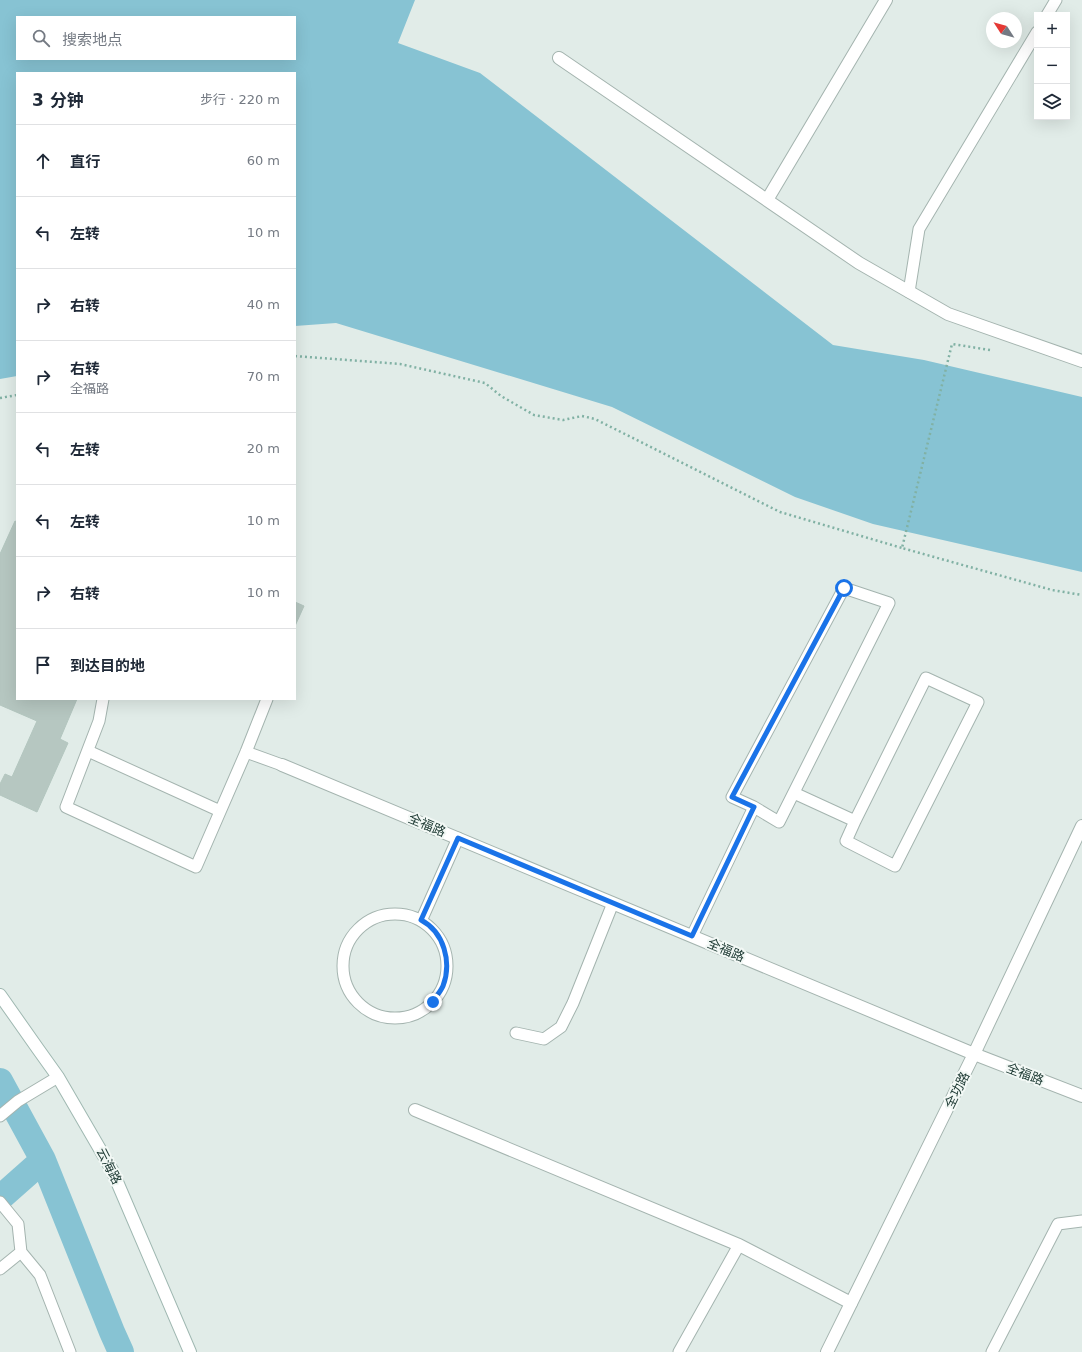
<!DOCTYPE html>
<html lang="zh">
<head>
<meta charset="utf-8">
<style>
  body { margin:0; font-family:"DejaVu Sans","Noto Sans SC",sans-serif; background:#f2f2f3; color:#1f2937 }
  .controls { position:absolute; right:12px; top:12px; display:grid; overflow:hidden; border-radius:0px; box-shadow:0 4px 16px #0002 }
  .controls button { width:36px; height:36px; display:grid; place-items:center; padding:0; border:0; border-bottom:1px solid #e0e1e3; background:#fff; color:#1f2937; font:20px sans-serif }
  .compass { position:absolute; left:986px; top:12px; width:36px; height:36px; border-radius:50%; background:#fff; box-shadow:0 4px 16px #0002; rotate:306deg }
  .stop { position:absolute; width:12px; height:12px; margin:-9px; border:3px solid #1a73e8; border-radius:50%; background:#fff }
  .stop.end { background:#1a73e8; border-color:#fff; box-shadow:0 1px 4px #0008 }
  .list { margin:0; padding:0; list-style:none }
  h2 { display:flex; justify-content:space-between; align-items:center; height:52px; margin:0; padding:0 16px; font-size:17px }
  h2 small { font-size:13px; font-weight:400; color:#747a83 }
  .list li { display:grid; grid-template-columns:26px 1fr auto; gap:12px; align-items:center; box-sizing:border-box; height:72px; padding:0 16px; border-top:1px solid #e0e1e3 }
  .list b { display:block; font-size:15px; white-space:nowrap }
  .list p { margin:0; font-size:13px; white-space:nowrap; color:#747a83 }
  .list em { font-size:13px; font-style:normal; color:#747a83 }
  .icon { flex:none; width:22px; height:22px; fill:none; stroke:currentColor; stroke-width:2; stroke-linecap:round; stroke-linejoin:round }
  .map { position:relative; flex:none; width:1082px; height:1352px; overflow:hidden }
  .search { position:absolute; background:#fff; box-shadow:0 4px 16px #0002; left:16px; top:16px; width:280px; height:44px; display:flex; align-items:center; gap:10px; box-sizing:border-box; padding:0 14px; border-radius:0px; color:#747a83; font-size:15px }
  .panel { position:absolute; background:#fff; box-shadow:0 4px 16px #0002; left:16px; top:72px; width:280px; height:628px; border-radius:0px }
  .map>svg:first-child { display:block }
</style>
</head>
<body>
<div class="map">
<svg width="1082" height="1352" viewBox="0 0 1082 1352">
  <rect width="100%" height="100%" fill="#e1ece8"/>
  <path fill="#87c3d3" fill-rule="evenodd" d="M0,0H415L398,43L480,73L833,345L924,360L1082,397V572L873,524L795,497L612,407L336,323L295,326V73H17V376L0,379ZM17,17H295V59H17Z"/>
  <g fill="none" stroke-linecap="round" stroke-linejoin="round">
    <path stroke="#87c3d3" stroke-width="26" d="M0,1081L43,1160
      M0,1198L43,1160L112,1332L121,1352"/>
  </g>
  <path fill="#b6c7c1" stroke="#b3c6bf" d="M15,521L17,522V699H77L60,739L68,743L37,812L0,795V784L5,774L12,777L37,721L0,705V554Z
    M295,602L304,606L295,626Z"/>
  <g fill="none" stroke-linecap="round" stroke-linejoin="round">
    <defs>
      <path id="service" d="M1047,15L1056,0
        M909,292L919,229L1037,32
        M103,699L99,721L66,807L196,867L246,752L267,699
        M88,751L220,811
        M246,752L282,765
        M794,793L855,821L926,678L978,702L895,866L846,841L855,821
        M343 966a52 52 0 1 1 104 0a52 52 0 1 1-104 0Z
        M421,921L458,838
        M692,936L754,807L732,797L844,588L889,603L779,822L754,807
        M516,1033L544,1039L561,1027L573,1003L613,903
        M0,1116L18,1101L58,1077
        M0,1202L18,1224L21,1252L0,1269
        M21,1252L40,1275L70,1352
        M679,1352L739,1245
        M992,1352L1058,1224L1082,1221"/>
      <path id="pedestrian" d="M974,1054L1082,1096"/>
      <path id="minor" d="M559,58L859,263L948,314L1082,361
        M767,200L886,0
        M415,1110L739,1245L851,1303"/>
      <path id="tertiary" d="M282,765L974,1054
        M827,1352L974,1054L1082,826"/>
      <path id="secondary" d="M0,995L38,1049L58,1077L112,1170L190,1352"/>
    </defs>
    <use href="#service" stroke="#a4b4af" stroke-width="13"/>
    <use href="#pedestrian" stroke="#a4b4af" stroke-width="14"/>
    <use href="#minor" stroke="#a4b4af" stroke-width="14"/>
    <use href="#tertiary" stroke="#a4b4af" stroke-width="14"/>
    <use href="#secondary" stroke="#9fb8b1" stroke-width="14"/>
    <path stroke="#81b1a4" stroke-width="2.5" stroke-dasharray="2 3" stroke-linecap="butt" d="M990,350L952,344L902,548L1052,590L1082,595
      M295,356L400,364L485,383L501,396L534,415L563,420L582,416L595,419L780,512L902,548
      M0,398L17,395"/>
    <use href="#service" stroke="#fff" stroke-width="11"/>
    <use href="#pedestrian" stroke="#fff" stroke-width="12"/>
    <use href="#minor" stroke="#fff" stroke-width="12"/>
    <use href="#tertiary" stroke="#fff" stroke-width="12"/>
    <use href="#secondary" stroke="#fff" stroke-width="12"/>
  </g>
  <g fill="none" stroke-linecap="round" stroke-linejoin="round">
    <path stroke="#1a73e8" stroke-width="5" d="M433,1002C436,996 441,991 443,986C452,962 444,932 421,920L458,838L692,936L754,807L732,797L844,588"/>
  </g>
  <g text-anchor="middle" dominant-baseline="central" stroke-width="4" stroke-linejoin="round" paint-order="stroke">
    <g font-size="13" fill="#213d37" stroke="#f2f8f5">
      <text transform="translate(427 825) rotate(23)">全福路</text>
      <text transform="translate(726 950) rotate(23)">全福路</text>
      <text transform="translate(1025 1074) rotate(21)">全福路</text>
      <text transform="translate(957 1090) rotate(-64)">全功路</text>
      <text transform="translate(109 1166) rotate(63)">云海路</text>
    </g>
  </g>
</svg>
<div class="controls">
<button>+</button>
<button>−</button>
<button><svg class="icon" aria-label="layers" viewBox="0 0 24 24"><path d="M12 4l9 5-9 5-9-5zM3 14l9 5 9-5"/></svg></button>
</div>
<svg class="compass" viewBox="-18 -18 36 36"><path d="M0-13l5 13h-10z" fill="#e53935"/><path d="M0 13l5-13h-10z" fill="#747a83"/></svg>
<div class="stop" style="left:844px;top:588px"></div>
<div class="stop end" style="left:433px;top:1002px"></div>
<div class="search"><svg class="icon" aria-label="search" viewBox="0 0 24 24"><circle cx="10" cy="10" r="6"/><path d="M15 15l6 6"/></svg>搜索地点</div>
<section class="panel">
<h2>3 分钟<small>步行 · 220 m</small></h2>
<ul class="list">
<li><svg class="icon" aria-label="ahead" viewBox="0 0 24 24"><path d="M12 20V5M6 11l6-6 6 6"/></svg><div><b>直行</b></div><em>60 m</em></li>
<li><svg class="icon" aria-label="left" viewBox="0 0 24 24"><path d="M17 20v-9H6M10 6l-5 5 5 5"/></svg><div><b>左转</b></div><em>10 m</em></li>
<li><svg class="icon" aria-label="right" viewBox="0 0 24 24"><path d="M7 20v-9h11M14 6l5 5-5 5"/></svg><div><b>右转</b></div><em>40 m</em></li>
<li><svg class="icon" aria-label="right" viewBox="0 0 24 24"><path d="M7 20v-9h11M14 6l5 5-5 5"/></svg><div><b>右转</b><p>全福路</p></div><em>70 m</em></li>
<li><svg class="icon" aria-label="left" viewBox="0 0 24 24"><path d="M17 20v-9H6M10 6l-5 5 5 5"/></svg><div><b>左转</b></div><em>20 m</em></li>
<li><svg class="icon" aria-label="left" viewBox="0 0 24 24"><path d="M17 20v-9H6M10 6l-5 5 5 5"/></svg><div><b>左转</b></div><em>10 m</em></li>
<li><svg class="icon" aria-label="right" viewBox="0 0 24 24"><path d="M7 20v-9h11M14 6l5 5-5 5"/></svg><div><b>右转</b></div><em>10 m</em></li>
<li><svg class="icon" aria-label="arrive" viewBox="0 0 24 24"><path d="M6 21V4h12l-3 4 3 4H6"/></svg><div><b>到达目的地</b></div></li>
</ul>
</section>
</div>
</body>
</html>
